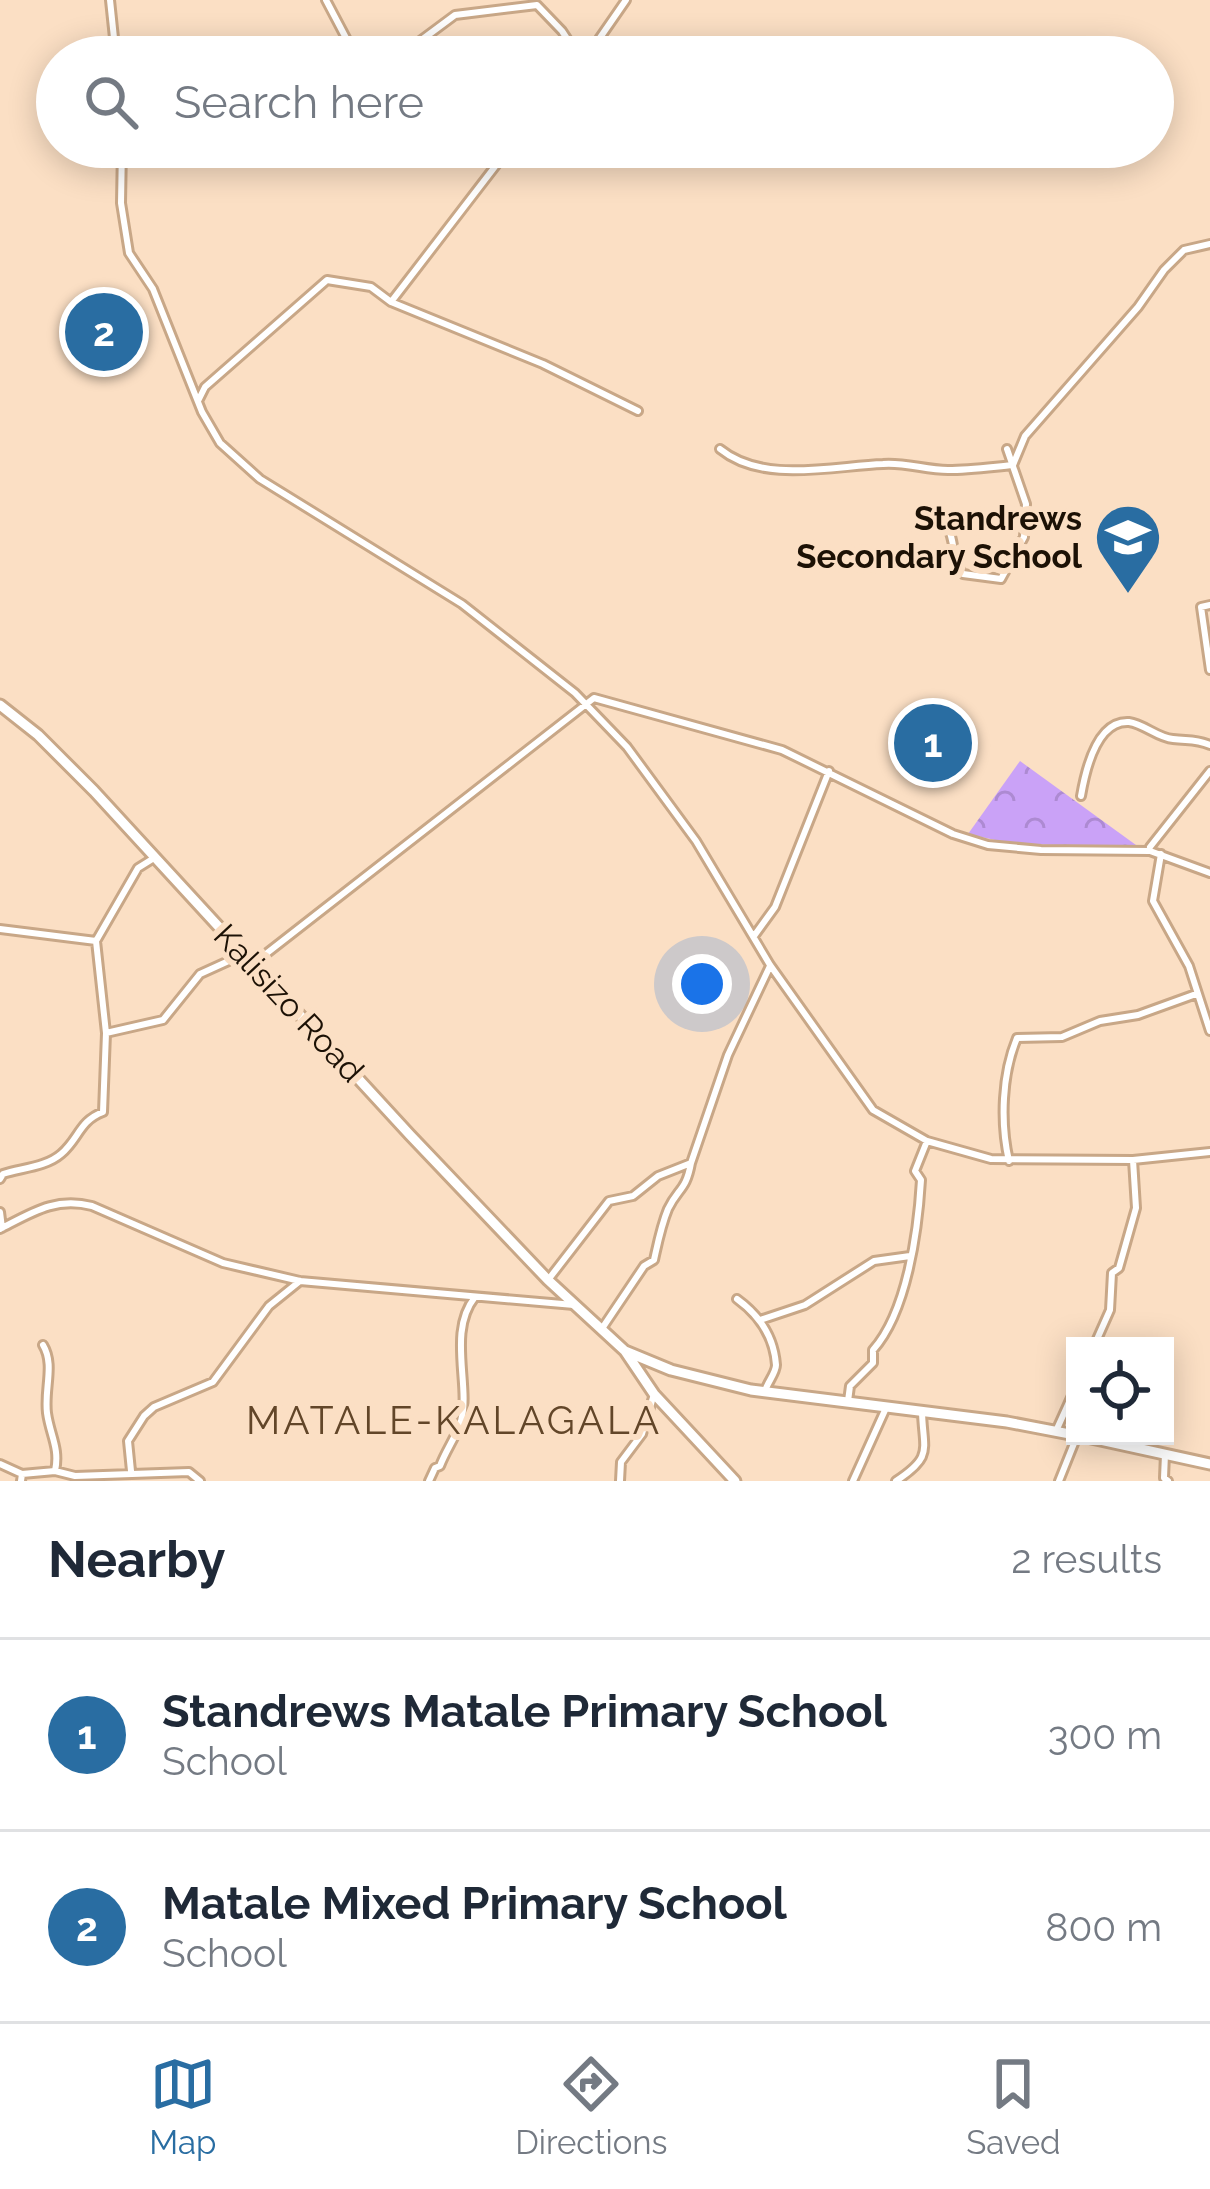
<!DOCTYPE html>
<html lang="en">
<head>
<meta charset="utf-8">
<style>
  body { margin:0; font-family:Raleway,sans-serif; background:#f6f6f7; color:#1f2937 }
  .controls { position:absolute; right:36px; bottom:36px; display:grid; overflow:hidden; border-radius:0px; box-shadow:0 6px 30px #0003 }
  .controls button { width:108px; height:108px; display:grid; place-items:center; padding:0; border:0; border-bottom:3px solid #e0e1e3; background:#fff; color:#1f2937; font:60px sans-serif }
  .you { position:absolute; left:702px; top:984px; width:42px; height:42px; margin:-30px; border:9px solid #fff; border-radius:50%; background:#1a73e8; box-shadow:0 0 0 18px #1a73e833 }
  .badge { display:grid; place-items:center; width:78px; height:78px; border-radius:50%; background:#296da2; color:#fff; font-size:39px; font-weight:700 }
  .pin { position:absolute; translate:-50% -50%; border:6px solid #fff; box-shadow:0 3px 12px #0006 }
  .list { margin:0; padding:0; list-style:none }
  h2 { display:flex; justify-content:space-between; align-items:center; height:156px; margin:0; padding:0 48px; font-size:51px }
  h2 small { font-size:39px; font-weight:400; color:#747a83 }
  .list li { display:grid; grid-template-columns:78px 1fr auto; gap:36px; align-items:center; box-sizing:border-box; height:192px; padding:0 48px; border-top:3px solid #e0e1e3 }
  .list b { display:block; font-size:45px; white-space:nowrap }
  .list p { margin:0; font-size:39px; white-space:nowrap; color:#747a83 }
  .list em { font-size:39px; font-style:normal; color:#747a83 }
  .icon { flex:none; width:66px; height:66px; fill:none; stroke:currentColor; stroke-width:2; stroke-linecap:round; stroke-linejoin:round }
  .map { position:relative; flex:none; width:1210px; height:1481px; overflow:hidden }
  .search { position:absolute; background:#fff; box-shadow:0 6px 30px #0003; left:36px; right:36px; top:36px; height:132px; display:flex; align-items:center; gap:30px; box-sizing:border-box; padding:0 42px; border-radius:66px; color:#747a83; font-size:45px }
  .sheet { height:540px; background:#fff }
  nav { display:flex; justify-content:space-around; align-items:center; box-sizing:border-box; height:168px; border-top:3px solid #e0e1e3; background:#fff; font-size:33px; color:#747a83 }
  nav a { display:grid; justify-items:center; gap:6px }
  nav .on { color:#296da2 }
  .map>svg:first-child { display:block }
</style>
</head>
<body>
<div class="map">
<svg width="1210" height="1481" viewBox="0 0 1210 1481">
  <defs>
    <pattern id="forest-crowns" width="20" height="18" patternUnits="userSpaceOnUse" patternTransform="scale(3)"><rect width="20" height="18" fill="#caa2f7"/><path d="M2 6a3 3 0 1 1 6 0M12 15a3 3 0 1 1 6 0" fill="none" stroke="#ad8ad2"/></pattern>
  </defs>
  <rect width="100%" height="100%" fill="#fbdfc4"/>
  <path fill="url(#forest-crowns)" d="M1020,761L1136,845L1134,847L1013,844L968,834Z"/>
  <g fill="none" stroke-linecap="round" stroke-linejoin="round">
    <defs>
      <path id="street" d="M110,0L116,57
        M326,0L356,57
        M409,57L416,44L455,15L537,5L562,31L579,57L597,42L626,0
        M122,147L121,203L129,253L153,289L202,412L220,443L260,479L462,604L575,693L627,747L696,841L770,965L873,1110L927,1141L991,1159L1133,1160L1210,1152
        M391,302L510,147
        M198,401L205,387L327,280L371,287L391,302L543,364L638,411
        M720,449C763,484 832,466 883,464C904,462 926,470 948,470C969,470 991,467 1013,465L1025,436L1138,307L1164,270L1184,250L1210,244
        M948,528C956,544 951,559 963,574L1001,579L1024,537L1026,504L1007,449
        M1210,605L1201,607L1210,670
        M1081,796C1085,773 1096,720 1129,722C1144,724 1158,738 1173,739C1188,741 1195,739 1210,745
        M1150,847L1210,771
        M1161,854L1153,901L1189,966L1210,1031
        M0,929L96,941L138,868L154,858
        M754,936L775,907L829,771
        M96,941L106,1033L163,1020L200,974L244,954
        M253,964L594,698L782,750L953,834L988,845L1041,850L1150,851L1210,873
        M1009,1161C1000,1122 1002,1074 1017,1038L1062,1037L1100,1021L1138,1015L1196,994
        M0,1179L3,1174C22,1168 46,1167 61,1154C79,1139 79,1121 103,1112L106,1033
        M0,1212L2,1228
        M0,1229C33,1212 55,1197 92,1206L223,1263L300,1281L574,1305
        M548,1280L609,1201L633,1196L658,1176L691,1163L728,1055L770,966
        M737,1299C759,1315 774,1337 776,1365C776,1373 767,1383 765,1391
        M760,1320L805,1305L874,1261L910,1256
        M601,1330L644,1266L654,1260C658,1242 661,1226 668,1209C678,1188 686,1191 691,1163
        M1094,1346L1110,1310L1112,1273L1119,1268L1136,1208L1133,1160
        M848,1401L850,1386L873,1363V1350C907,1312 918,1231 921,1180L915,1171L927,1141
        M1056,1431L1075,1389
        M1165,1454L1164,1478L1168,1481
        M0,1464L22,1474
        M55,1471L75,1476L189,1472L200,1481
        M131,1471L128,1441L144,1416L154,1407L213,1382L269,1306L300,1281
        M21,1481L22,1474L55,1471C60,1448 50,1435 47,1413C44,1388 55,1365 43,1345
        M429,1481L435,1468L440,1466C446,1450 456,1437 461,1421C471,1386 447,1332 475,1297
        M620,1481L621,1462L642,1434L654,1394
        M853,1481L886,1408
        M896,1481C934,1456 923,1450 922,1412
        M1059,1481L1077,1436"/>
      <path id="secondary" d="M0,705L38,735L94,791L410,1135L548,1280L625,1351L671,1370L751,1390L1007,1422L1075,1435
        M625,1351L654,1394L735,1481
        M1082,1436L1210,1464"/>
    </defs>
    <use href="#street" stroke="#c8a787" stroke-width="12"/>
    <use href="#secondary" stroke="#c8a787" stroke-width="15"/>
    <use href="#street" stroke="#fff" stroke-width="6"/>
    <use href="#secondary" stroke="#fff" stroke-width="9"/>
  </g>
  <defs>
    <symbol id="school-pin" viewBox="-11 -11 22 30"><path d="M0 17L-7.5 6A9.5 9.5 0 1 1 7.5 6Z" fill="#296da2" stroke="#fbdfc4"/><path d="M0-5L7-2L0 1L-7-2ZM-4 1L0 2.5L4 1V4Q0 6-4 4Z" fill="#fff"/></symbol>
  </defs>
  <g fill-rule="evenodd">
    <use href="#school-pin" x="1090" y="499" width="76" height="104"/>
  </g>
  <g text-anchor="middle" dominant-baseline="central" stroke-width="12" stroke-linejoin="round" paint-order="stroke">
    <g font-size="33" font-weight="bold" fill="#1c1105" stroke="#fbdfc4" text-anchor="end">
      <text x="1082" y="518">Standrews<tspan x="1082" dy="38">Secondary School</tspan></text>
    </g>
    <g font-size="33" fill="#1c1105" stroke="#fbdfc4">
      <text transform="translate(289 1003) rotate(47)">Kalisizo Road</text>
    </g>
    <g font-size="39" letter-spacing="3" fill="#624629" stroke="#fbdfc4">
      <text x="454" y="1420">MATALE-KALAGALA</text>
    </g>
  </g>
</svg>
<div class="controls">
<button><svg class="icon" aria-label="locate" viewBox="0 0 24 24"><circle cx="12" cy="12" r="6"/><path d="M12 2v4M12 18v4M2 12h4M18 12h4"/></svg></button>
</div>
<div class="you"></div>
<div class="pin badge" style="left:933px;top:743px">1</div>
<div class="pin badge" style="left:104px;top:332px">2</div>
<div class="search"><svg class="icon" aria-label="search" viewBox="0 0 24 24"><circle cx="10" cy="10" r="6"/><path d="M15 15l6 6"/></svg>Search here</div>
</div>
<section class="sheet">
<h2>Nearby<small>2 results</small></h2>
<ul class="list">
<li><span class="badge">1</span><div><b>Standrews Matale Primary School</b><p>School</p></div><em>300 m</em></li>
<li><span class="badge">2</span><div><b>Matale Mixed Primary School</b><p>School</p></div><em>800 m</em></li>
</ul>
</section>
<nav>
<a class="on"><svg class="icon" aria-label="map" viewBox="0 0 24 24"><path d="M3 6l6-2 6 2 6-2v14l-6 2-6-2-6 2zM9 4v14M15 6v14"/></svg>Map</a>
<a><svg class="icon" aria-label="directions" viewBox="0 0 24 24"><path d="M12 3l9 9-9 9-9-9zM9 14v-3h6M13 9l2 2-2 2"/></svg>Directions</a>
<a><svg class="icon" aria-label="saved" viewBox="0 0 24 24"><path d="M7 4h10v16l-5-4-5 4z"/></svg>Saved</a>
</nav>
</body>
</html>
